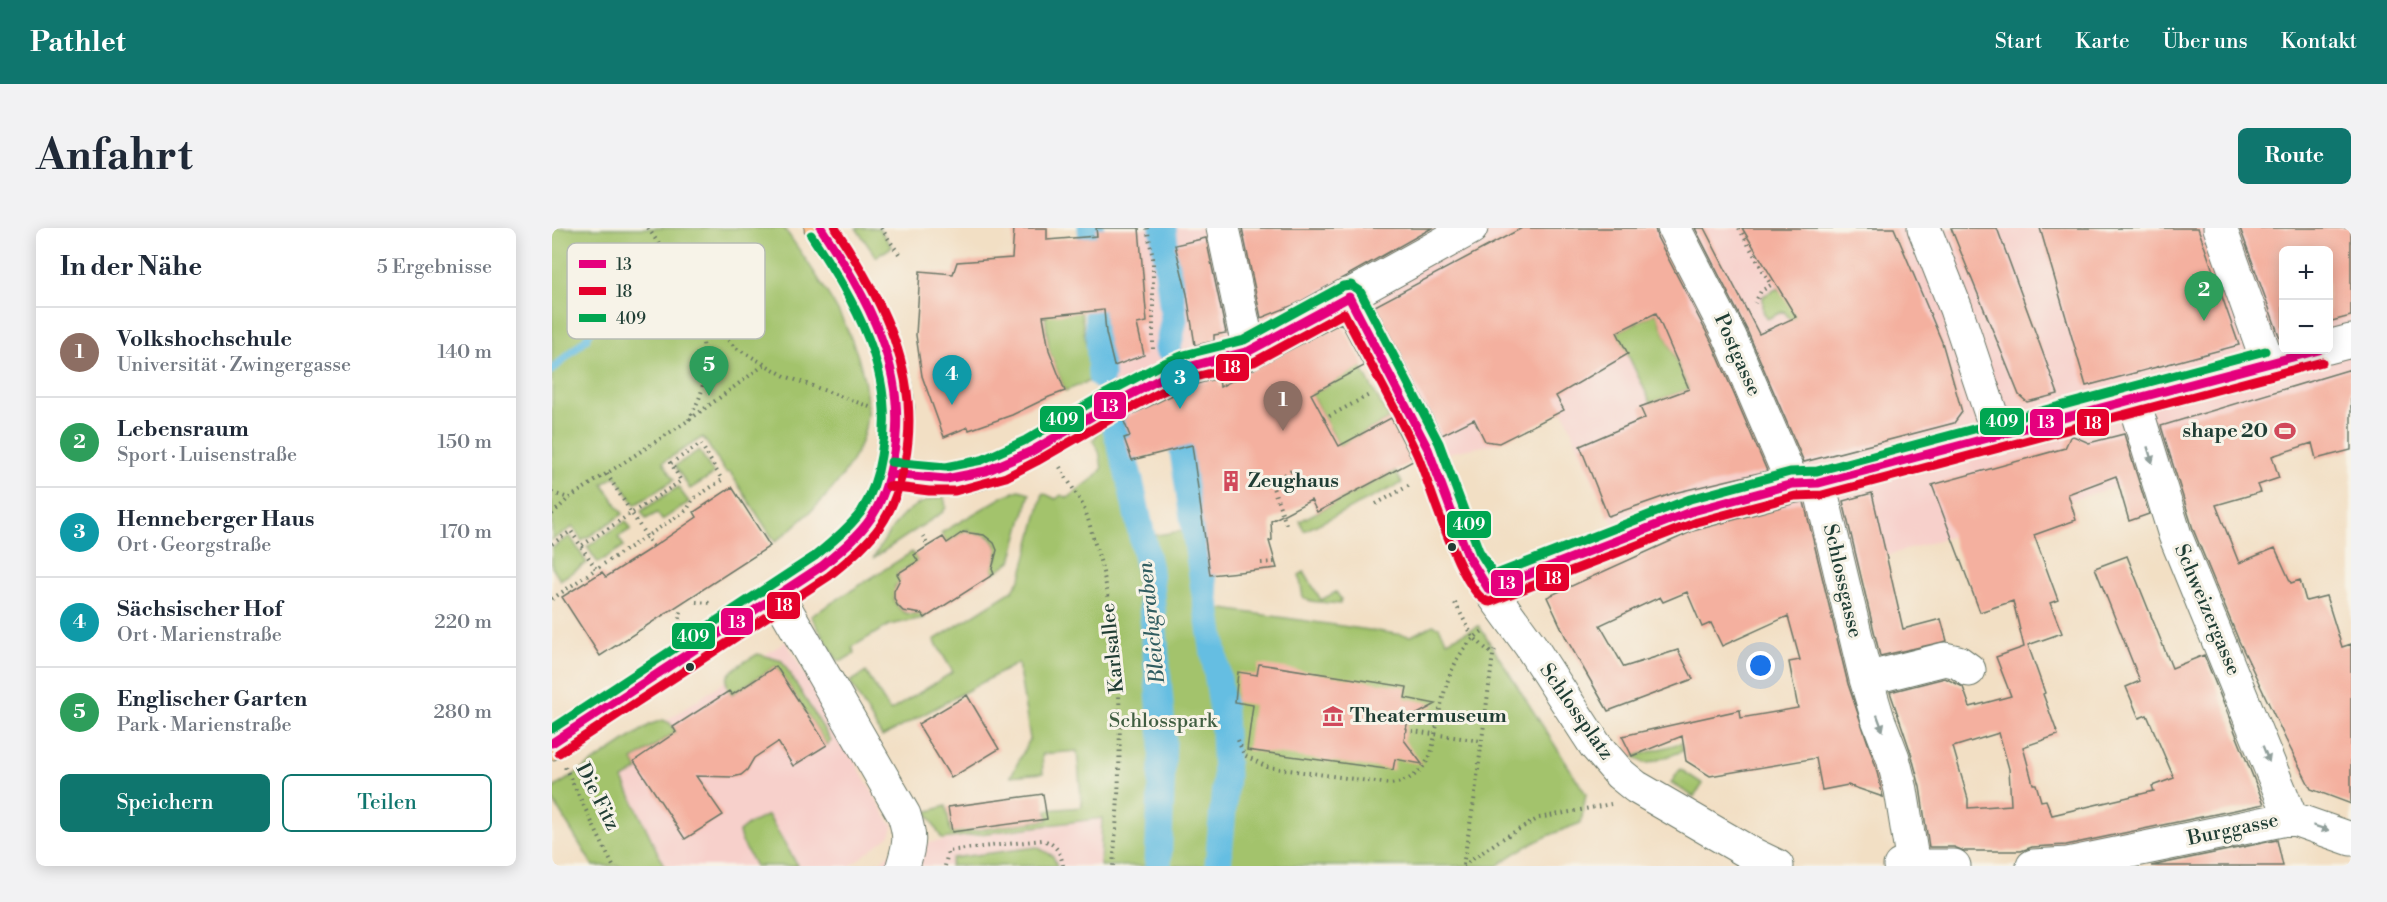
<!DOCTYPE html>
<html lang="de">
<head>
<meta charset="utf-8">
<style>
  body { margin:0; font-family:"Libre Bodoni",serif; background:#f2f2f3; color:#1f2937 }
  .controls { position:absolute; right:18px; top:18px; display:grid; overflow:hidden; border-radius:9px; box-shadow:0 3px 15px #0003 }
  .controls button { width:54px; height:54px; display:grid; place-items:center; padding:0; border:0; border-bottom:2px solid #e0e1e3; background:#fff; color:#1f2937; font:30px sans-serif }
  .you { position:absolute; left:1209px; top:438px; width:21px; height:21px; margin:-15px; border:4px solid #fff; border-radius:50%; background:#1a73e8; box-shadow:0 0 0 9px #1a73e833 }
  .badge { display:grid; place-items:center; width:39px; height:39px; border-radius:50%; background:#0f766e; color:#fff; font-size:20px; font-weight:700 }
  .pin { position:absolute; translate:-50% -50px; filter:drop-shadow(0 2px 3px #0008) }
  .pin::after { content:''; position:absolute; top:32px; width:21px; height:18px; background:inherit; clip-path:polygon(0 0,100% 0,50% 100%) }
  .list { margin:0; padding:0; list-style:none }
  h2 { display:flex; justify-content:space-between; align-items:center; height:78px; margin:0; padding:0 24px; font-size:26px }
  h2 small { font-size:20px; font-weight:400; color:#747a83 }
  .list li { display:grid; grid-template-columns:39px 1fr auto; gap:18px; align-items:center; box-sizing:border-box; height:90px; padding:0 24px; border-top:2px solid #e0e1e3 }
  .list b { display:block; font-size:22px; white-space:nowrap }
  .list p { margin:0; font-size:20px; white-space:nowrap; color:#747a83 }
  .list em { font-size:20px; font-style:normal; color:#747a83 }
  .actions { display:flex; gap:12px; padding:18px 24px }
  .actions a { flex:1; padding:14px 0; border:2px solid #0f766e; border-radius:9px; text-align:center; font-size:21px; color:#0f766e }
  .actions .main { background:#0f766e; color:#fff }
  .map { position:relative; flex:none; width:1799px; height:638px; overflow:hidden; border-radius:9px }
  header { display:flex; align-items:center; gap:36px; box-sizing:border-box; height:84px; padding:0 30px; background:#0f766e; color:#fff }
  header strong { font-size:28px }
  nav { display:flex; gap:33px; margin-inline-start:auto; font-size:21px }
  .intro { display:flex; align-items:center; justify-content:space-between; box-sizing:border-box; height:144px; padding:0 36px }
  h1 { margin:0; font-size:42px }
  .button { padding:15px 27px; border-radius:9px; background:#0f766e; color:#fff; font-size:21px; font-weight:700 }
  main { display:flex; gap:36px; padding:0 36px }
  aside { flex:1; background:#fff; border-radius:9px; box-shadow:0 3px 15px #0003 }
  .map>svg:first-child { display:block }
</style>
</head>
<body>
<header>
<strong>Pathlet</strong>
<nav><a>Start</a><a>Karte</a><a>Über uns</a><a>Kontakt</a></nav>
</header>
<div class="intro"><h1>Anfahrt</h1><a class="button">Route</a></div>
<main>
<aside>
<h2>In der Nähe<small>5 Ergebnisse</small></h2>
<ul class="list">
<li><span class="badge" style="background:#8d6e63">1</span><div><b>Volkshochschule</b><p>Universität · Zwingergasse</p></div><em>140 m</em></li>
<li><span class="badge" style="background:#2e9e5b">2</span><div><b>Lebensraum</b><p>Sport · Luisenstraße</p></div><em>150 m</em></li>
<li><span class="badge" style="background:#0f9aa8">3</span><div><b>Henneberger Haus</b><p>Ort · Georgstraße</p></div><em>170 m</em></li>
<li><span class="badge" style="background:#0f9aa8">4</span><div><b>Sächsischer Hof</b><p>Ort · Marienstraße</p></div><em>220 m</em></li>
<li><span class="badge" style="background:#2e9e5b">5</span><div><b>Englischer Garten</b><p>Park · Marienstraße</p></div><em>280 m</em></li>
</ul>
<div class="actions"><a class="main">Speichern</a><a>Teilen</a></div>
</aside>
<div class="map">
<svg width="1799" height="638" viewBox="0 0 1799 638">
  <rect width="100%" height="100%" fill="#f7f3e8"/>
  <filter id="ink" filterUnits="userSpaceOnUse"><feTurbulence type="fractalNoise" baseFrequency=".0167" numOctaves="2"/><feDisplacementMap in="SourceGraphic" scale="12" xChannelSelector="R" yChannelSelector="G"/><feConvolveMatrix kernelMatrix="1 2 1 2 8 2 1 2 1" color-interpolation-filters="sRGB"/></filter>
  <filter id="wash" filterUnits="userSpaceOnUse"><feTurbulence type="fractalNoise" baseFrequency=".008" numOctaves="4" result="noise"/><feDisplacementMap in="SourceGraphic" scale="24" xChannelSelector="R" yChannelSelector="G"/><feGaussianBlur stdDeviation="1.35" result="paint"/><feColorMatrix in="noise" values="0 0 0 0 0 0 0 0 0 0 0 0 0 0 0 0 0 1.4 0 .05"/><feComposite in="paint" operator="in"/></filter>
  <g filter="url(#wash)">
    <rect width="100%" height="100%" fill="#f2dfc4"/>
    <path fill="#f7d0cb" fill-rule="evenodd" d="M542,0H1799V188L1204,367L1184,289L1136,305L1087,326L1056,288L1011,182L947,215L864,231L791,94L693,146L568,195L552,144ZM1732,22H1776V122H1732Z
      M234,413L338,595L342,596L338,607L298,638H92L49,536Z
      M550,590L548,638H322L346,619Z"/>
    <path fill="#a3c36c" stroke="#618050" stroke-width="1.5" d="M0,0H232C268,52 314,113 315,180C316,235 262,284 223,314L178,244L174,245L151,209L111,234L122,252L83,277L64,248L51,256L71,286L30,313L21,299L0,312Z
      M304,0H327L340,19L324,29Z
      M1246,55L1257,83L1238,92L1232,83L1215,91L1211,83V68L1226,60L1229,64Z
      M529,84L540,152L513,163L497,122L493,86Z
      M1104,85L1137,161L1099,175L1065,104Z
      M809,139L837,191L787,218L759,166Z
      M555,194L585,310L637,302L640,323L654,321L664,380L859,408L881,397L887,399L895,413L927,398L1034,566L1029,595C998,606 971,618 945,638H548L550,590L390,611L374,584L394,578L399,606L496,592L495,582L530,579L525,523L490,526L491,545L459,548L478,511L466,435L330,509L298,454L314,444L338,483L401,444L382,412L460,363L469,350L491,265L504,271L509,267L516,270L543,249L550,241L547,223L541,213L551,196Z
      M147,222L162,246L138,261L123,238Z
      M843,243L850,255L752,303L748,293Z
      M126,259L137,274L110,292L105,285L94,291L89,283Z
      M467,262L478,265L459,333L442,345L439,339L443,336L446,323C442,309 434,303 420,307L416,301L395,315L389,305L452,268Z
      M392,269L394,279L391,284L321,330C341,299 352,273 392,269Z
      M74,293L79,301L66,309L72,318L46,335L35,319Z
      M18,308L35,335L8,352L0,339V320Z
      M360,324L366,333L345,346L349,353L343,358L342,372C347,383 356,390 368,384L372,390L337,397L300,419L303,425L290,433L285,432L259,388Z
      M752,344L769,372L784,364L789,371L788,376L757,373L751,369L747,347Z
      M206,426L230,433L279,513L275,517L224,438L180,466C162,447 192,434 206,426Z
      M111,492L118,495L124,504L81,532L86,542L71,551L112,638H41L0,571V561L99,496Z
      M1129,515L1131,523L1097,535H1092L1082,528Z
      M1128,541L1151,556L1142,569L1119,555Z
      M216,587L246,638H203L189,612L187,604L197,596Z
      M485,619L501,628L505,638H398L400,630Z"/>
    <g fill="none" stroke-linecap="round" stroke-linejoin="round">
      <path stroke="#65bee2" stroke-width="8" d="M0,142L34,111L58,70"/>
      <path stroke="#65bee2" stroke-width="27" d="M539,0L544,52L549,148
        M611,0L622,91L616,120
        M561,190L578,253L597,341L611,512L606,638
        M630,217L671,484L674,548L666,638"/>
    </g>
    <g id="blocks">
      <path fill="#f4b09f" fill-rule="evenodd" d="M462,0H495V12L545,8L544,0H587L595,94L585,96L592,127L562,138L554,105L552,82L491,88L497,122L513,163L497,169L460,187L417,202L416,199L392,209L370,148L364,107L368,43L401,46L405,34L460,30Z
        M690,0H880L744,76L709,90Z
        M970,0H1103L1105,9L1161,117L1215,243L1122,265L1056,288L1028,218L1093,190L1088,179L1137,161L1104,85L1065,104L1076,126L1004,168L1012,182L947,215L933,213L922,191L890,207L823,78Z
        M1143,0H1152L1207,106L1244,89L1190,0H1342L1390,114L1410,184L1402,195L1252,234L1195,102Z
        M1399,0H1445L1506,166L1475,174L1467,167Z
        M1488,0H1646L1687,117L1534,158Z
        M1688,0H1799V88L1776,94V22H1731V112L1729,113Z
        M654,10L674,105L662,107V113L643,117L635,66L623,17Z
        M789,95L812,138L759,166L787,218L839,190L861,233L765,284L759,272L719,293L720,312L717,313L725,340L658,347L640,217L580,232L572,210L578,208L571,191L641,157L667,150L668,159Z
        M1799,141V222L1764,231L1760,215L1720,228L1727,250L1706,257L1709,264L1664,277L1687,335L1723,320L1739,355L1748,352L1754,373L1774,368L1790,419L1799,416V576L1759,561L1734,512L1687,413L1641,301L1609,198Z
        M1572,206L1597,286L1577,293L1564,248L1516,266L1524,292L1482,307L1506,372L1498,375L1510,405L1476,417L1493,465L1491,466L1506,507L1471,519L1481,556H1484L1489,573L1494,572L1500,587L1602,563L1600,558L1622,550L1595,487L1587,490L1574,459L1588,453L1543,340L1575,328L1620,440L1652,427L1712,576L1514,617L1480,619L1469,623H1412L1402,619H1377L1368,559L1359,525L1338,464L1393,450L1411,459L1418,479L1459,468L1444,429L1472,419L1461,373L1428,384L1380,257L1513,220L1519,207L1537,215ZM1447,505L1457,541L1459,577L1416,580V571L1401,519Z
        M180,259L218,318L48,428L10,369L50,344L54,349L101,319L145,289L142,284Z
        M1320,265L1351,401L1389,391L1395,413L1328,428L1291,273Z
        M1252,274L1296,456L1323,536L1331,569L1296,557L1270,562L1264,530L1158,548L1134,533L1130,508L1080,528L1070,508L1188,482L1189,490L1246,480L1237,434L1248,432L1236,388L1170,418L1159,395L1150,399L1135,364L1111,374L1108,369L1048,397L1072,439L1126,422L1141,451L1056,483L1015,412L995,369L1141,303L1244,275Z
        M411,304L432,307L442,315L445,322L440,341L442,346L373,390L370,386L351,383L345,377L342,370V363L348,351L345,346L366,333L362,327L376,318L391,309L395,315Z
        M707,436L855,459L853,470L884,476L856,491L852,512L870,536L843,531L841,542L695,522L701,477L683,474L686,444L705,447Z
        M224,438L275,517L241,538L226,514L202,530L195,542L189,547L181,549L144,548L171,587L133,611L82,533L124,504L121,499L177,463L180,467Z
        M415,467L447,521L399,550L366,496Z
        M491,566L495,591L400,604L396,579Z
        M1725,612L1731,638H1599Z"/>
    </g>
  </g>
  <g filter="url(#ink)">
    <use href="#blocks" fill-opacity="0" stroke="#697666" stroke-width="1.5"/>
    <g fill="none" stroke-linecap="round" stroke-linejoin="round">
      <defs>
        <path id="minor" d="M671,0L697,123
          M1122,0L1178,109L1241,256
          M1372,0L1404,81L1446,207
          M1668,0L1716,135
          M797,69L876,221L916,328L926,346L978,417L1043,517L1068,546L1084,559L1198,625L1225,638
          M1776,119L1799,113
          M1581,171L1623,307L1739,590
          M338,246C359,248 381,253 402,251C445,245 486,220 522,198C556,178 591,158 627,142C650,133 673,131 697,123L919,0
          M1267,255L1314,451L1326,491L1341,530L1349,562L1361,637
          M937,362L1141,283L1241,256L1267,255L1767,122
          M226,368L352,587C359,609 358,615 351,638
          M1314,451L1393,431L1406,434L1417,442
          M1739,590L1799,611
          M1348,638H1402
          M1481,638L1516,636L1739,590"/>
        <path id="major" d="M0,515L270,338C287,324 305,309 319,290C332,271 338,248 342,226C344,211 346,195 346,180C342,117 303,51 269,0"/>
      </defs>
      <use href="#minor" stroke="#697666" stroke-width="35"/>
      <use href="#major" stroke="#697666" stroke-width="35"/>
      <path stroke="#697666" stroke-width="4" stroke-dasharray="1.5 4.5" stroke-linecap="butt" d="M96,0L164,100L184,120L233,148L318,179
        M329,0L349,29
        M595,0L601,30V122
        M1187,0L1219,57L1209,63L1203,75
        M131,53C145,90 159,121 150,161C148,172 141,182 137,192
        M772,191L817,167
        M508,239C515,252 524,264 531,278C536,289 539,301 542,313C575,412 570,535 561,638
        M55,246L101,319
        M0,265L17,270L137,192L212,137
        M824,276L858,257
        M0,286L17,270
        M734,296L719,254L743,241
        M371,308L376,318
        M0,316L19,303L44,341L135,282L141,271L170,252L149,216L119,235L129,253L29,318
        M709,335L723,334
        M0,371L44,341
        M144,374L159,375
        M903,375L921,409L941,427
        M127,397L129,383
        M854,502L929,513
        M686,512L692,527L715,539L838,556C858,554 870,544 879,526C889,482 892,429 932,402
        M13,539L61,638
        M911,637L922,573L941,427L944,418
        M393,638L396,623L490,612C503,615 509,624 511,638
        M911,638L948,612L987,590L1059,576"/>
      <use href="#minor" stroke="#fff" stroke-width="33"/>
      <use href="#major" stroke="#f8bd89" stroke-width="33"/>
      <defs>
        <path id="bus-1" d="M338,246L394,251L434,243L480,223L561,176L614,148L636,139L697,123L797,69L876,221L916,328L937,362L1141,283L1241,256L1267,255L1767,122
          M0,515L270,338C287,324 306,309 319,290C331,272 337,251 341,230C358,143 315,70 269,0"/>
        <path id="bus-2" d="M337,258L377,263H403L454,249L485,233L567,186L619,159L639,150L702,134L792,85C816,132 842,177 864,224C877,251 910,371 938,374L1145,294L1243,268L1270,267L1770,134
          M7,525L277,348C295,333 315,317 329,297C342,278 348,256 353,234C370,146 330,71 283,0"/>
        <path id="bus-3" d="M339,234L394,239L430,232L474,212L555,165L608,137L632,127L692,112L791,58L799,57L808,63L887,215L927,323L942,347L1138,271L1238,244L1265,243L1713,123
          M0,501L263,328C279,315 296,301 309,284C320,267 326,247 329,228C345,144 303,74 259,7"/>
      </defs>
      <use href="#bus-1" stroke="#f7f3e8" stroke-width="14"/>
      <use href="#bus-2" stroke="#f7f3e8" stroke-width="14"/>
      <use href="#bus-3" stroke="#f7f3e8" stroke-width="14"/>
      <use href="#bus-1" stroke="#e5007d" stroke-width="9"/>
      <use href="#bus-2" stroke="#e4002b" stroke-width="9"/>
      <use href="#bus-3" stroke="#00a651" stroke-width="9"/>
    </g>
    <defs><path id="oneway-solid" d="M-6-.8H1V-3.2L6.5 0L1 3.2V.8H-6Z" transform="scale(1.5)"/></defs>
    <g fill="#8f9e9a">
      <use href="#oneway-solid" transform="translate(1598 227) rotate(73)"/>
      <use href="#oneway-solid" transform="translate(1328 495) rotate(70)"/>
      <use href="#oneway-solid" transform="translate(1714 526) rotate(68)"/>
      <use href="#oneway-solid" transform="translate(1769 600) rotate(18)"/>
    </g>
  </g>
  <defs>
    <symbol id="stadium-bare" viewBox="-9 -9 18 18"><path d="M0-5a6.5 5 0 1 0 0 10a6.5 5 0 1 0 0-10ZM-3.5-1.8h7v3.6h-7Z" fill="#d1495b" stroke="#f7f3e8" stroke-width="2.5" paint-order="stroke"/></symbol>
    <symbol id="building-bare" viewBox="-9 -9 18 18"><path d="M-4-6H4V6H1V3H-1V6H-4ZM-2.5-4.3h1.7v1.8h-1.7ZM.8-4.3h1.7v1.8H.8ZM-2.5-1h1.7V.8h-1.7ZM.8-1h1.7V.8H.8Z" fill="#d1495b" stroke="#f7f3e8" stroke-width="2.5" paint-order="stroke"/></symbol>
    <symbol id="museum-bare" viewBox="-9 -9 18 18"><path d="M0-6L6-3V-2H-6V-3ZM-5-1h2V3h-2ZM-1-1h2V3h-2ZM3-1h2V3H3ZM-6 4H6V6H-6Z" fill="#d1495b" stroke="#f7f3e8" stroke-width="2.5" paint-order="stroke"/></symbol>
  </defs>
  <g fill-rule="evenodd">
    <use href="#stadium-bare" x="1718" y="188" width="30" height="30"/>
    <use href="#building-bare" x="664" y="238" width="30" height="30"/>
    <use href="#museum-bare" x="766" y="473" width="30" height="30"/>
  </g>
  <g fill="#1f3d34" stroke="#f7f3e8" stroke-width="2">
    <circle cx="900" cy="319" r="5"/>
    <circle cx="138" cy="439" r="5"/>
  </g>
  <g text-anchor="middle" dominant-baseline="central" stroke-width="6" stroke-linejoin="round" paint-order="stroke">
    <g font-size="20" fill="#1f3d34" stroke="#f7f3e8">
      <text transform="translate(1185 127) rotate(66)">Postgasse</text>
      <text transform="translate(1290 353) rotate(77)">Schlossgasse</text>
      <text transform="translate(1655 382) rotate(67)">Schweizergasse</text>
      <text transform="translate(561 420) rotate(-96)">Karlsallee</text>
      <text transform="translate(1024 484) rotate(55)">Schlossplatz</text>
      <text transform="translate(45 569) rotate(63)">Die Fitz</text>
      <text transform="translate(1681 602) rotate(-12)">Burggasse</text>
    </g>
    <g font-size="20" font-weight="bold" fill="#1f3d34" stroke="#f7f3e8" text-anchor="start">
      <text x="1716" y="203" text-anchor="end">shape 20</text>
      <text x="696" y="253">Zeughaus</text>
      <text x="798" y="488">Theatermuseum</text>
    </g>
    <g font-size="20" fill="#405e42" stroke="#f7f3e8">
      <text x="611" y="493">Schlosspark</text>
    </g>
    <g font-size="21" font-style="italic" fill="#305d60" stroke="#f7f3e8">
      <text transform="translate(600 395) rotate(-96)">Bleichgraben</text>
    </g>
  </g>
  <rect x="15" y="15" width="198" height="96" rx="9" fill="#f7f3e8" stroke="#b6bcb2" stroke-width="1.5"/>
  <rect x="27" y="32" width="27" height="8" fill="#e5007d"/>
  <rect x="27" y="59" width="27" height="8" fill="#e4002b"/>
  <rect x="27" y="86" width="27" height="8" fill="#00a651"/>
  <g font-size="16" fill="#1f3d34">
    <text x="64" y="42">13</text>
    <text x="64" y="69">18</text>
    <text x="64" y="96">409</text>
  </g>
  <g stroke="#f7f3e8" stroke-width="2">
    <rect x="663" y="125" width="35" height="29" rx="6" fill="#e4002b"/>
    <rect x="541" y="163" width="34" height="29" rx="6" fill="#e5007d"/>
    <rect x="487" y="177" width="46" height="28" rx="6" fill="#00a651"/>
    <rect x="1427" y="179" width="46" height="29" rx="6" fill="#00a651"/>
    <rect x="1477" y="180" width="35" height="29" rx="6" fill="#e5007d"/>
    <rect x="1524" y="180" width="34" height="29" rx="6" fill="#e4002b"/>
    <rect x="894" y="282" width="46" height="29" rx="6" fill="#00a651"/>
    <rect x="983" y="335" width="35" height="29" rx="6" fill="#e4002b"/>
    <rect x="938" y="341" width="34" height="28" rx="6" fill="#e5007d"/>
    <rect x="214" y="363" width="35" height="29" rx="6" fill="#e4002b"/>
    <rect x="168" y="379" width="34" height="29" rx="6" fill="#e5007d"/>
    <rect x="119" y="394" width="45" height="28" rx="6" fill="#00a651"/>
  </g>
  <g font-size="16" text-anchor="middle" font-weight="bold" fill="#fff">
    <text x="680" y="145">18</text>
    <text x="558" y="184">13</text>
    <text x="510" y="197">409</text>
    <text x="1450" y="199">409</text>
    <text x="1494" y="200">13</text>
    <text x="1541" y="201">18</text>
    <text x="917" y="302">409</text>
    <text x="1001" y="356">18</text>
    <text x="955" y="361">13</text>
    <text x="232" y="383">18</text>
    <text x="185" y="400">13</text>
    <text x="141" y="414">409</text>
  </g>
</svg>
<div class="controls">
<button>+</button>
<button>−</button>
</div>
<div class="you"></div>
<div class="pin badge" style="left:731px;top:203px;background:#8d6e63">1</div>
<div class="pin badge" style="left:1652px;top:93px;background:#2e9e5b">2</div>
<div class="pin badge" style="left:628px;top:181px;background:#0f9aa8">3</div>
<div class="pin badge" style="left:400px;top:177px;background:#0f9aa8">4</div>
<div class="pin badge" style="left:157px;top:168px;background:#2e9e5b">5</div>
</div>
</main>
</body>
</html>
